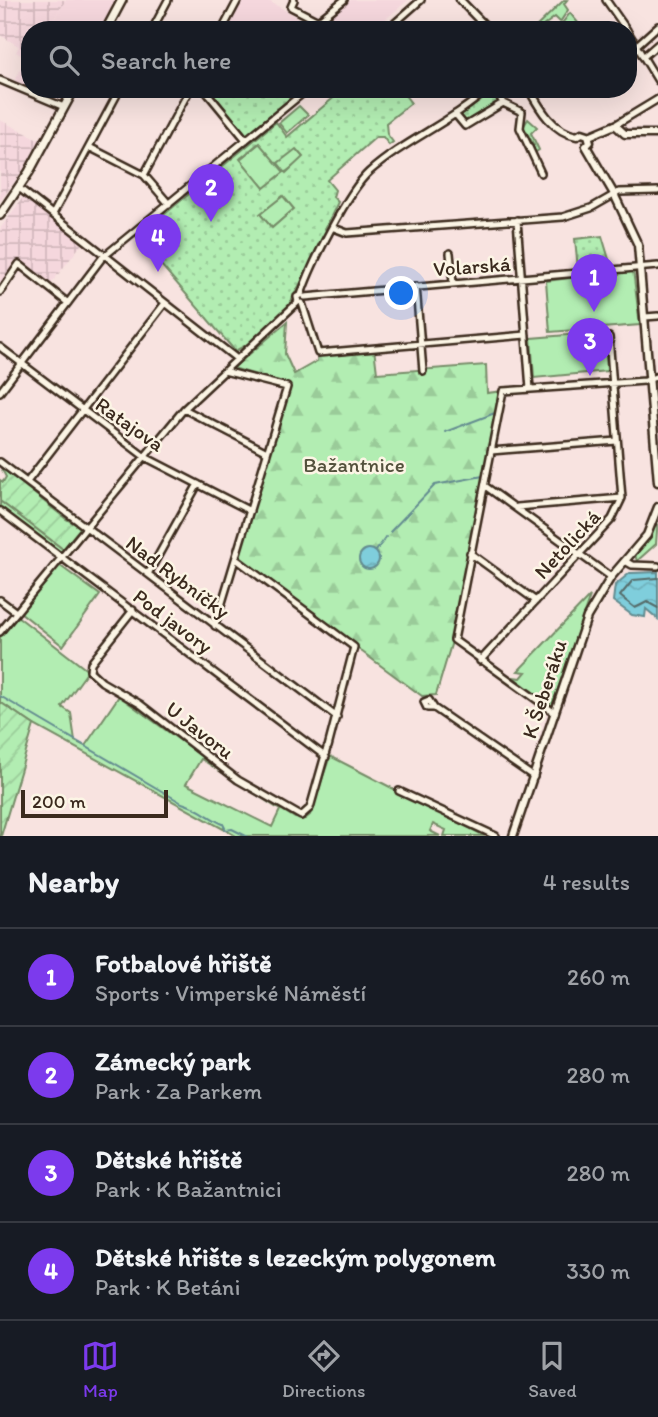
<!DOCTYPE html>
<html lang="en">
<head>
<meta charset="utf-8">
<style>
  body { margin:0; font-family:Itim,sans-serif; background:#20242c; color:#f1f3f6 }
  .scale { position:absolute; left:21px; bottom:18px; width:147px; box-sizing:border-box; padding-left:7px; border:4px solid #3b2a1e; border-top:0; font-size:19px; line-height:24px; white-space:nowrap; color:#3b2a1e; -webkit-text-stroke:5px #fcf5e5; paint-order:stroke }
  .you { position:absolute; left:402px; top:294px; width:24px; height:24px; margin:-18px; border:5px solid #fff; border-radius:50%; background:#1a73e8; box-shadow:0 0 0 10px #1a73e833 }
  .badge { display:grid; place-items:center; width:46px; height:46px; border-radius:50%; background:#7c3aed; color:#fff; font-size:23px; font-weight:700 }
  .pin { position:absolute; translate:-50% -58px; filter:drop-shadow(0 2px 4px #0008) }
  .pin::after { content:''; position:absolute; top:37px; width:24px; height:21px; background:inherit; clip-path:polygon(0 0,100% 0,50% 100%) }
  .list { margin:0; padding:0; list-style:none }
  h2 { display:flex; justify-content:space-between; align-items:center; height:91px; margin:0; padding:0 28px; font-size:30px }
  h2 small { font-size:23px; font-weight:400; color:#9ea1a6 }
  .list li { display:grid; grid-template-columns:46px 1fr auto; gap:21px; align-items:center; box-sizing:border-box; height:98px; padding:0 28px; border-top:2px solid #363941 }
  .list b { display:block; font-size:26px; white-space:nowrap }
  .list p { margin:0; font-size:23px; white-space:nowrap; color:#9ea1a6 }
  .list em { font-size:23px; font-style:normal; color:#9ea1a6 }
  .icon { flex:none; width:38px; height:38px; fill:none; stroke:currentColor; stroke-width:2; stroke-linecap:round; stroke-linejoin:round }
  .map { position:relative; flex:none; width:658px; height:836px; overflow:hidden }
  .search { position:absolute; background:#171b24; box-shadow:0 7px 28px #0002; left:21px; right:21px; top:21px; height:77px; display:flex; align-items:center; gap:18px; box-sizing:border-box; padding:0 24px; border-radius:28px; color:#9ea1a6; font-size:26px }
  .sheet { height:483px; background:#171b24 }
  nav { display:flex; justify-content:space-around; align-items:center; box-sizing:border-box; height:98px; border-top:2px solid #363941; background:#171b24; font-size:19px; color:#9ea1a6 }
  nav a { display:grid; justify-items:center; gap:4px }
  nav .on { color:#7c3aed }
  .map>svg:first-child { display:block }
</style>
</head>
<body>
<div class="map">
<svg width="658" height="836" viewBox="0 0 658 836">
  <defs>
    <pattern id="industrial-grid" width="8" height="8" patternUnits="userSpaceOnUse" patternTransform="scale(1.75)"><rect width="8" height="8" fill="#f5d7dd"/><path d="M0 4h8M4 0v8" fill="none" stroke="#d3b9bd"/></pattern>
    <pattern id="forest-firs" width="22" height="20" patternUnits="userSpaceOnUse" patternTransform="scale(1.75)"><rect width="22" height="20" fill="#b2edb2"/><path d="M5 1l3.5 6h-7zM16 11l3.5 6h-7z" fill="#9acb99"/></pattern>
    <pattern id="park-dots" width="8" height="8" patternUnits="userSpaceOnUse" patternTransform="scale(1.75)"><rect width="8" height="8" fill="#b2edb2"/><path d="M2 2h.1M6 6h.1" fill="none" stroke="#9acb99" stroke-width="1.8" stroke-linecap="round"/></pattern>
    <pattern id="garden-furrows" width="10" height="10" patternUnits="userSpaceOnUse" patternTransform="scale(1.75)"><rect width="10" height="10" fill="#b2edb2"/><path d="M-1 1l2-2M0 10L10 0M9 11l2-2" fill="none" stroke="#9acb99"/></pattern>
    <pattern id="water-waves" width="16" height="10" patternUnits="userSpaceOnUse" patternTransform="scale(1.75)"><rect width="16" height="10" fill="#7fcedc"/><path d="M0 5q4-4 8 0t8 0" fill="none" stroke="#6fb1bc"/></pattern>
  </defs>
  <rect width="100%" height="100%" fill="#f8e3e0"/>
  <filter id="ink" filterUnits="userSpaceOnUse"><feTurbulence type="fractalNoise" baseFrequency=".0143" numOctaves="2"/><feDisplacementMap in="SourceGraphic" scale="14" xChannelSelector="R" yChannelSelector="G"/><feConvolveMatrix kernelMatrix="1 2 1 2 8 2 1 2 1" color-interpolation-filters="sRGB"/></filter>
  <g filter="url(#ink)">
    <path fill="#f5d7dd" d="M66,0H116L100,30H47Z
      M243,0H267L316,28L351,0H408L373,30H227Z
      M19,46L30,53V88L14,82L26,58L16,52Z"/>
    <path fill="url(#industrial-grid)" d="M0,0H66L47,30H30V53L0,35Z
      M0,120L40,140L24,169L0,201Z
      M24,196L84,241L50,285L19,261L0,283V229Z"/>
    <path fill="#b2edb2" stroke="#768c68" stroke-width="2" fill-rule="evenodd" d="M564,0H567L564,4L568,10L560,22L555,17L543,26L545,30H533Z
      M570,13L579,24L578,30H563L560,26Z
      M299,106L308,115L287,133L279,123Z
      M260,143L296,149L304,158L264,189L240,159Z
      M283,195L294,209L272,228L260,214Z
      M633,270L640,325L550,332L546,281Z
      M604,332L607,371L534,378L531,338Z
      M0,501L63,549L60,553L0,507Z
      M658,518L656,544L637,561L635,555L648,539Z
      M59,565L100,595L63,646L20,612Z
      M590,596L552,706L513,677L521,678L526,672L518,671Z
      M17,616L88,671L62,707L71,713L75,741L85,746L119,696L237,782L295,818L305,819L310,815L330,756L485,836H444L446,830L433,824L430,831L440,836H236L34,725L0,702V637ZM201,759L280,810L272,827L186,784Z"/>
    <path fill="url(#forest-firs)" stroke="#768c68" stroke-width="2" d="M287,322L285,354L294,374L317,361L318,353L374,348L377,373L486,365L487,393L503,391L453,638L436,695L422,696L236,559L287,384L233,368Z"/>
    <path fill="url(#park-dots)" stroke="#768c68" stroke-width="2" fill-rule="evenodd" d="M209,89H296L299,91L246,135Z
      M344,89H400L411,103L386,123L387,134L393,142L389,145L383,137H376L327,180L335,190L333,197L338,202L325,229L328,231L325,238L286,310L252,342L235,351L137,237L276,122L287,137ZM259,143L284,172L264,188L240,159ZM296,149L303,157L286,173L278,163ZM283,196L294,209L272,228L260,214Z
      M491,91L499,101L464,122L460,113Z
      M602,236L611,266L578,269L575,239Z"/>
    <path fill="url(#garden-furrows)" stroke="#768c68" stroke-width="2" d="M528,119L537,127L531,133L539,150L533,154L530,147L534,145L523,127Z
      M0,466L66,519L81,527L63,549L0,501V480L3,482L6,477Z
      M0,702L34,725L1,836H0Z"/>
    <path fill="url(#water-waves)" stroke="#648c90" stroke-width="2" d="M359 559a10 10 0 1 1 20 0a10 10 0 1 1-20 0Z
      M658,572V619L646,609L645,617L632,615L613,601L615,585L630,573Z"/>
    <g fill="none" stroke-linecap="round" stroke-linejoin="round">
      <path stroke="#566c6a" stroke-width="2" d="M658,578L633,580L620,596L635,608L647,602L658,608"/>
      <path stroke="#648c90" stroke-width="2" d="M445,432L495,413
        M483,475L498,401
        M390,532L435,485L483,476
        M376,551L386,537
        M0,696L182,803C198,807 209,818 223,824L226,830L232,829L246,836"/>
      <defs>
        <path id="minor" d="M294,0L291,7L318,21L344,0
          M606,0L627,30
          M152,30L168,0
          M222,30L238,0
          M387,30L421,0
          M628,32L658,81
          M628,53L658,26
          M643,57L658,44
          M0,80L64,107
          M204,89L246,140
          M495,89L503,103L522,112L520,128L541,173
          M455,114L465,126L503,103
          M615,125L658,99
          M89,147L144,175L169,204
          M144,175L190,89
          M19,188L237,359
          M53,214L120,89
          M517,220L530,389
          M334,228L347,233L563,217L591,208L619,192L658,191
          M450,253L453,283
          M416,286L423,371
          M0,292L19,264L68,303
          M305,297L658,266
          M302,303L318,353L526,335
          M645,317L658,316
          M0,347L145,457L250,511
          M0,392L102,258L308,89
          M184,409L267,452
          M491,451L617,441
          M0,462L337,717
          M27,482L165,303
          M485,486L611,577
          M517,507L622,498
          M0,511L326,757
          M470,553L536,601
          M236,559L354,647L328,747
          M625,561L632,565L658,566
          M148,574L198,484
          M0,600L16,612
          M133,610L91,663L90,671L102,682L140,704L238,780L301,816L310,808L327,748
          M215,626L287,387L224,371
          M0,632L184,409L298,302L297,297L301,295C310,267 348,191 369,172C405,140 452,122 488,89
          M480,661L612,519L622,498L609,337
          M434,708L429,700L424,702L427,708H434L534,777
          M555,713L454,640L503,391L645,381L658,376
          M399,791L496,836"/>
        <path id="tertiary" d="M460,0L489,30
          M529,89C540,109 553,132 577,136L582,133L588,135L590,142L586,146
          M589,136L615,125L625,134H658
          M586,146L614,194L638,245L658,482
          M513,836L587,617L611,577L647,535L658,507"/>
        <path id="secondary" d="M106,30L122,0
          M0,215L29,172L74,89"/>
      </defs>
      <use href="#minor" stroke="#3b2a1e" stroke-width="10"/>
      <use href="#tertiary" stroke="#3b2a1e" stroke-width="11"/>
      <use href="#secondary" stroke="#3b2a1e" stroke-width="12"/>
      <use href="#minor" stroke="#fcf5e5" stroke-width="5"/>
      <use href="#tertiary" stroke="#fcf5e5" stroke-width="6"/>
      <use href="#secondary" stroke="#fcf5e5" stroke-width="7"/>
    </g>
  </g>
  <g text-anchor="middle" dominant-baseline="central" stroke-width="5" stroke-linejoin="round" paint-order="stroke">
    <g font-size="21" fill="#3b2a1e" stroke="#fcf5e5">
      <text transform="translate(472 266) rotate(-4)">Volarská</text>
      <text transform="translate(130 424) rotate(35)">Ratajova</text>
      <text transform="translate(567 544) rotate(-47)">Netolická</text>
      <text transform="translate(178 577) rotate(37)">Nad Rybníčky</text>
      <text transform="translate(173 621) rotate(37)">Pod javory</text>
      <text transform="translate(544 689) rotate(-72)">K Šeberáku</text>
      <text transform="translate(200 730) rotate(38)">U Javoru</text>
    </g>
    <g font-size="21" fill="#53513c" stroke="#fcf5e5">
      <text x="354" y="464">Bažantnice</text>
    </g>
  </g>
</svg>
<div class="scale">200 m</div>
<div class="you"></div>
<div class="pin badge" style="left:594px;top:312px">1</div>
<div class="pin badge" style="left:211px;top:222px">2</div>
<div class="pin badge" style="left:590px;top:376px">3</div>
<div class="pin badge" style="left:158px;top:272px">4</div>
<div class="search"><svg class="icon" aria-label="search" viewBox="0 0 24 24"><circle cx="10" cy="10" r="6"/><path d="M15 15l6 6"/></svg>Search here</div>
</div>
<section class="sheet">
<h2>Nearby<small>4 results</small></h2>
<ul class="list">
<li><span class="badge">1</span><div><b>Fotbalové hřiště</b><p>Sports · Vimperské Náměstí</p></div><em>260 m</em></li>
<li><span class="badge">2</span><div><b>Zámecký park</b><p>Park · Za Parkem</p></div><em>280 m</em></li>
<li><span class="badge">3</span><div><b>Dětské hřiště</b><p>Park · K Bažantnici</p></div><em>280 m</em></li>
<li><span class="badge">4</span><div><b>Dětské hřište s lezeckým polygonem</b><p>Park · K Betáni</p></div><em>330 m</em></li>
</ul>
</section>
<nav>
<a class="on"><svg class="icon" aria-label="map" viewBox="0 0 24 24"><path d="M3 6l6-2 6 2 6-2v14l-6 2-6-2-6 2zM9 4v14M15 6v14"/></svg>Map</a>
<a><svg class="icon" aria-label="directions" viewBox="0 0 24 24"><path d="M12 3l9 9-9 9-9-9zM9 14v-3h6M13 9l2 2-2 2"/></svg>Directions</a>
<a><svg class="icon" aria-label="saved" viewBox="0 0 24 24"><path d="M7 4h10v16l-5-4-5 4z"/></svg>Saved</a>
</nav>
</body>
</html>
